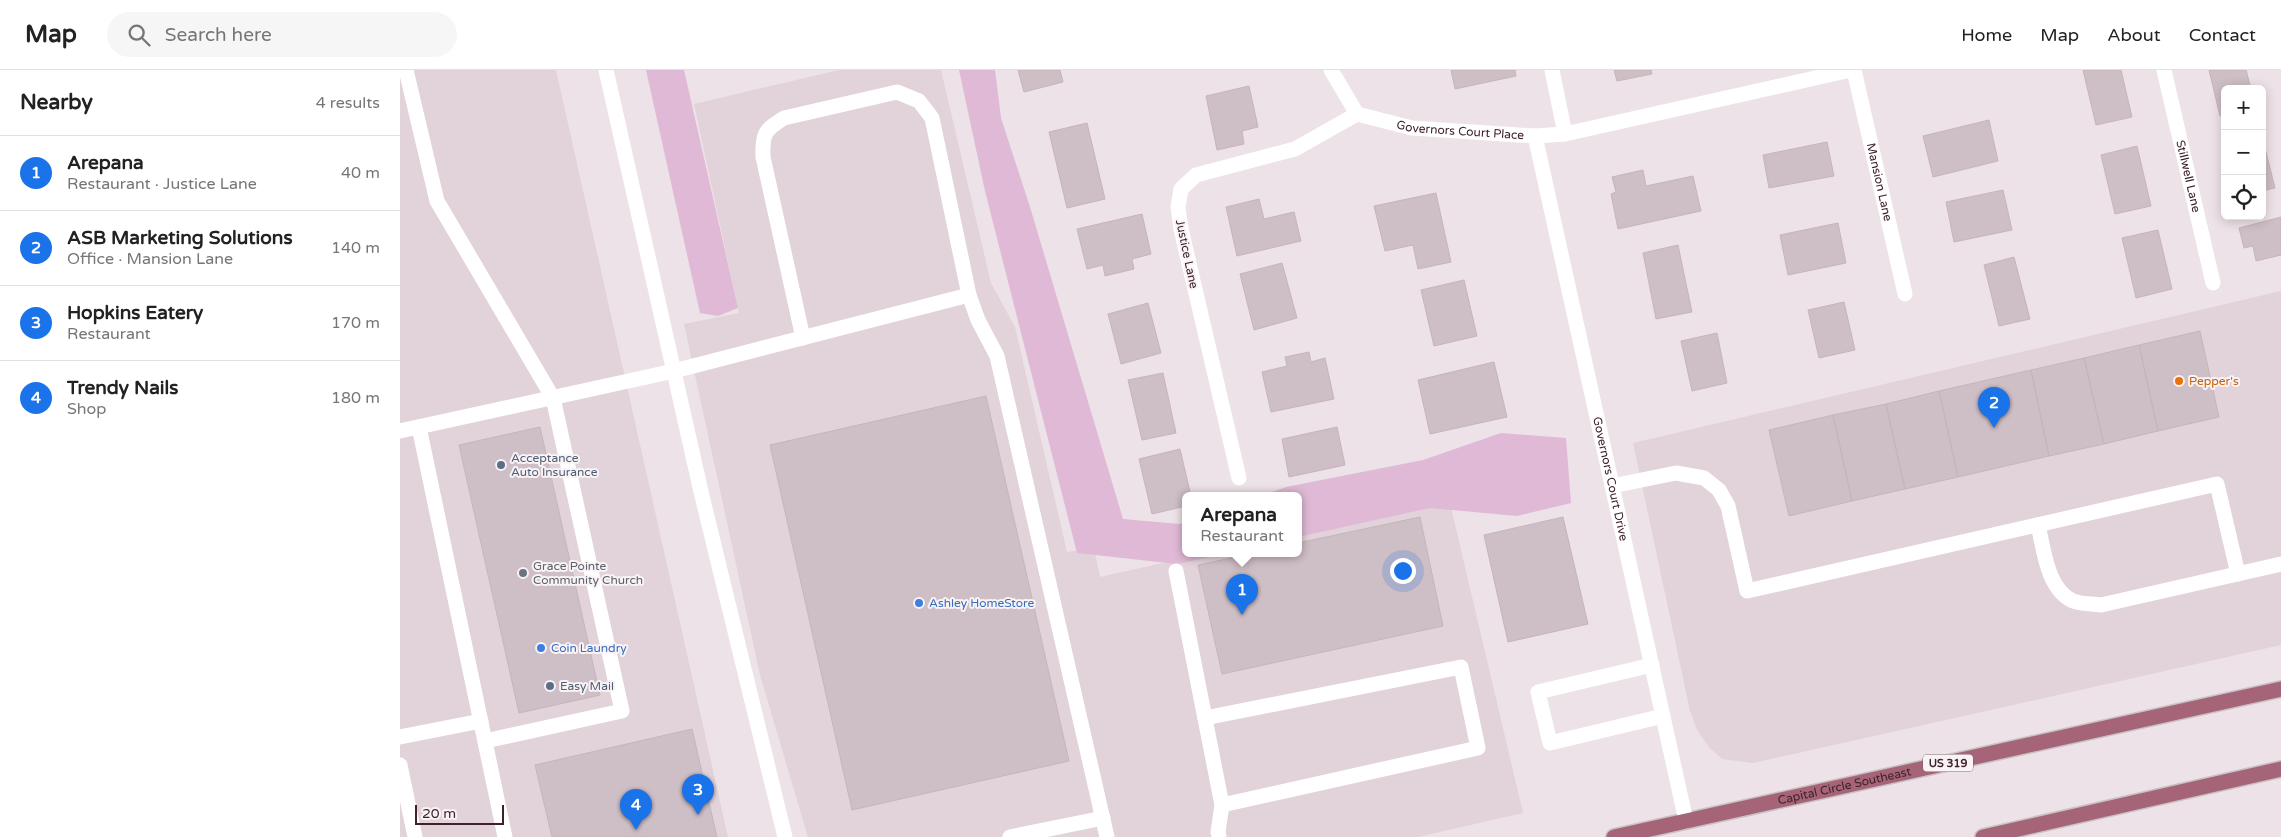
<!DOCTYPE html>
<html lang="en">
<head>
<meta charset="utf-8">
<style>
  body { margin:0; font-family:"Varela Round",sans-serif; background:#f6f6f6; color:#222 }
  .controls { position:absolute; right:15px; top:15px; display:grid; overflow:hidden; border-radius:8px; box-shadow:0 2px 12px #0003 }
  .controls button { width:45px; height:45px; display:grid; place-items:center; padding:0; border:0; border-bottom:1px solid #e0e0e0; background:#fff; color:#222; font:25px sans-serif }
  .scale { position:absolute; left:15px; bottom:12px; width:89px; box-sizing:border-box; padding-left:5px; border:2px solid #3f212a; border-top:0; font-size:14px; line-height:18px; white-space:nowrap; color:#3f212a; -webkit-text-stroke:4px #f9f3f6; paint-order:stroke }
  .you { position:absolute; left:1002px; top:500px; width:18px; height:18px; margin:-12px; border:4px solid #fff; border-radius:50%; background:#1a73e8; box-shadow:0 0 0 8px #1a73e833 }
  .badge { display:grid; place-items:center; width:32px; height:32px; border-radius:50%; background:#1a73e8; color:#fff; font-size:16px; font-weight:700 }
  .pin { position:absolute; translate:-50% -41px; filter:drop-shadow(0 1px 2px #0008) }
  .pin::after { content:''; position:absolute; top:26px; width:18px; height:15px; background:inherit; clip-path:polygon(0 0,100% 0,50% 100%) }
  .popup { position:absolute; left:782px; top:422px; width:120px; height:65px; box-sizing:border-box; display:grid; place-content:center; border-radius:8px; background:#fff; filter:drop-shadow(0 1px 4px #0005); font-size:16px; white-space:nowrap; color:#767676 }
  .popup b { font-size:19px; color:#222 }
  .popup::after { content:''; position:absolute; left:50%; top:100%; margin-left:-10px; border:10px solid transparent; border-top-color:#fff }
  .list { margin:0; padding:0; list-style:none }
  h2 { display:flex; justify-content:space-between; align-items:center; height:65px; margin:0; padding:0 20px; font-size:21px }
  h2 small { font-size:16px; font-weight:400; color:#767676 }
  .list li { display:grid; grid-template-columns:32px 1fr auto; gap:15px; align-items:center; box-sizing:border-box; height:75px; padding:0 20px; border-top:1px solid #e0e0e0 }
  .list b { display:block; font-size:19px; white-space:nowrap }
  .list p { margin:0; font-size:16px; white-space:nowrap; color:#767676 }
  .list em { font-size:16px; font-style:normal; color:#767676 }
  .icon { flex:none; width:28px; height:28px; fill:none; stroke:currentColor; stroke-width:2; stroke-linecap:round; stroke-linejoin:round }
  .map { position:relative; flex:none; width:1881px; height:767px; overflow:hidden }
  header { display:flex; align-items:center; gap:30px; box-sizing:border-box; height:70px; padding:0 25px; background:#fff; border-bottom:1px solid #e0e0e0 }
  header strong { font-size:24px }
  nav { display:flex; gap:28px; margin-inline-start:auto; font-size:18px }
  .search { width:350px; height:45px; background:#f6f6f6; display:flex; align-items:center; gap:12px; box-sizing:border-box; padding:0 18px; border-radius:28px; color:#767676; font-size:19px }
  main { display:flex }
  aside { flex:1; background:#fff }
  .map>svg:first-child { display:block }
</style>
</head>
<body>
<header>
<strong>Map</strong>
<div class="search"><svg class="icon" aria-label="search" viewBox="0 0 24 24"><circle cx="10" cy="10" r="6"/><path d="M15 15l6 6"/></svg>Search here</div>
<nav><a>Home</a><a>Map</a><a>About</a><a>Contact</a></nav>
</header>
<main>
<aside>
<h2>Nearby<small>4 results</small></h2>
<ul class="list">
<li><span class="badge">1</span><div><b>Arepana</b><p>Restaurant · Justice Lane</p></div><em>40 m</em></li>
<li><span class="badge">2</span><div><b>ASB Marketing Solutions</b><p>Office · Mansion Lane</p></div><em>140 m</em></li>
<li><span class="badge">3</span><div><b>Hopkins Eatery</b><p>Restaurant</p></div><em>170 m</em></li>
<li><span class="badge">4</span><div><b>Trendy Nails</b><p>Shop</p></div><em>180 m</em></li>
</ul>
</aside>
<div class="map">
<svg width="1881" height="767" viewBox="0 0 1881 767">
  <rect width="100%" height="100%" fill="#ede2e7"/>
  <path fill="#e1d3d9" d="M0,0H156L328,767H0Z
    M439,0H541L591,213L615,257L667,482L694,478L700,507L803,484H898V462L1049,429L1123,743L1018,767H408L360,605L284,254L339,243L294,34Z
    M1881,221V575L1353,693L1322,689L1309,677L1297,660L1290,641L1233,373Z"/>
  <path fill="#dfb9d6" d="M246,0H284L338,238L318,246L300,243Z
    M559,0H595L601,48L630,137L723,449L779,454L786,452V484H824L777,494L677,483L585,121Z
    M1101,363L1166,368L1171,433L1117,446L1030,438L898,467V426H861L886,417L1023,390Z"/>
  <path fill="#cebec5" stroke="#c7b4bc" d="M618,0H660L663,12L624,22Z
    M1051,0H1115L1116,6L1055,19Z
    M1214,0H1251L1252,4L1217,11Z
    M1683,0H1721L1732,47L1696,55Z
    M1809,0H1846L1851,19H1825V44L1820,46Z
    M849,16L858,57L842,61L844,74L817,80L806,26Z
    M1589,50L1598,91L1533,107L1523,66Z
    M687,53L705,129L667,138L649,62Z
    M1862,66L1875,118L1862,121Z
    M1427,72L1434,106L1369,118L1363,85Z
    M1737,76L1751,136L1715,144L1701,85Z
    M1243,100L1246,116L1293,106L1301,141L1218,159L1211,124L1216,122L1212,107Z
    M1603,120L1612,160L1554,172L1546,132Z
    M1036,123L1051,192L1018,199L1013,175L985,181L974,136Z
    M859,129L864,149L894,142L901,171L837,186L826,137Z
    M742,144L751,184L732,189L734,199L705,206L703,195L687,199L677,159Z
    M1881,147V185L1856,191L1853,176L1844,178L1839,158Z
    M1438,153L1446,193L1388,205L1380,165Z
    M1758,160L1772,219L1736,228L1722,168Z
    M1278,175L1292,242L1256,249L1243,183Z
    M1614,187L1630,249L1599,256L1584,195Z
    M882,193L897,248L854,260L840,204Z
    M1064,210L1077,266L1034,276L1021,220Z
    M1444,232L1455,280L1419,288L1408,240Z
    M748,233L761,283L721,294L708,244Z
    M1800,261L1819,347L1758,361L1739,275Z
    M1317,263L1327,313L1292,321L1281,271Z
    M1739,275L1758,361L1704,374L1684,288Z
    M909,282L911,292L925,288L934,329L871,342L862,302L887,296L885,287Z
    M1684,288L1704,374L1649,386L1631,300Z
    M1094,292L1107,347L1030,364L1018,310Z
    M1631,300L1649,386L1558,407L1539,321Z
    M763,303L776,363L742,370L728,310Z
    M1539,321L1558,407L1505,419L1486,334Z
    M586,326L669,691L452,740L370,375Z
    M1486,334L1505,419L1452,431L1433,345Z
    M1433,345L1452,431L1389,446L1369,360Z
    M140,357L200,625L119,643L59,375Z
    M937,357L945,395L889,407L882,369Z
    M780,379L791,426H786V436L752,444L739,389Z
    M1020,447L1043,556L822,604L798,495L850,484H898V473Z
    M1163,447L1188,554L1108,572L1084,465Z
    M292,659L317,767H152L135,695Z"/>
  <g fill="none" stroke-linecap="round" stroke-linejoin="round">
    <defs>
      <g id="major">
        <path id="s5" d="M1214,767L1881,619"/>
        <path d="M1583,767L1881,699"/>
      </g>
    </defs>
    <use href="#major" stroke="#c9c1c3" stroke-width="18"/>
    <g stroke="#fff" stroke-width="15">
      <path d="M6,0L37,131L153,328L222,641L85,671"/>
      <path d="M206,0L302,426L385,767"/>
      <path d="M931,0L957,44"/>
      <path d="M1152,0L1165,64"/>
      <path id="s1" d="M1454,0L1505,224"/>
      <path id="s2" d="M1764,0L1813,213"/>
      <path id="s3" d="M957,44L1012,58L1135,66L1165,64L1451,0"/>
      <path id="s4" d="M1135,66L1286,751"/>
      <path d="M403,268L363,87C362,63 365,60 384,48L497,22L519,31L532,48L569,225L578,250L597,286L707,767"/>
      <path d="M19,357L105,767"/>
      <path d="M0,361L274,301L569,225"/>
      <path d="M839,408L781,159L778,137L781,119L796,105L895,79L957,44"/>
      <path d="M1212,416L1276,403L1304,408L1319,420L1328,436L1347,521L1817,414L1838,504"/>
      <path d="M1638,455C1644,480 1647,519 1673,531C1681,534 1692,534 1701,535L1881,494"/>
      <path d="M776,501L822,735L818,762L819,767"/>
      <path d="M1252,595L1138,622L1150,673L1263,646"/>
      <path d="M805,648L1061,597L1078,678L822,735"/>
      <path d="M0,667L81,651"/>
      <path d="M0,695L15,767"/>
      <path d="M610,767L703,748"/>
    </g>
    <use href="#major" stroke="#a56477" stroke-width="15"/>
  </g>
  <circle fill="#e8710a" stroke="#f9f3f6" stroke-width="2" cx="1779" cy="311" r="5"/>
  <g fill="#5c6f8a" stroke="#f9f3f6" stroke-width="2">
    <circle cx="101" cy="395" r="5"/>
    <circle cx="150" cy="616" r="5"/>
  </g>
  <circle fill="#6b7280" stroke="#f9f3f6" stroke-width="2" cx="123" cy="503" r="5"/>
  <g fill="#3f7fe0" stroke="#f9f3f6" stroke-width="2">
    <circle cx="519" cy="533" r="5"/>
    <circle cx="141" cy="578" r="5"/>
  </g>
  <g text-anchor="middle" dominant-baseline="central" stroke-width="4" stroke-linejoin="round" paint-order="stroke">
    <rect fill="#f9f3f6" stroke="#776067" stroke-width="1" x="1523" y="684.5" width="50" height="17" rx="4"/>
    <g font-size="11" font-weight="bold" fill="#3f212a">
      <text x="1548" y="693">US 319</text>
    </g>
    <g font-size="12" fill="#3f212a" stroke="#f9f3f6">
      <text stroke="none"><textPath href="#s3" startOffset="105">Governors Court Place</textPath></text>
      <text stroke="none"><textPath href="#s2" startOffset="109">Stillwell Lane</textPath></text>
      <text stroke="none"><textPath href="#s1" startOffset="115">Mansion Lane</textPath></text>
      <text transform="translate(787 184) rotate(78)">Justice Lane</text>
      <text stroke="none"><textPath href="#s4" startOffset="351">Governors Court Drive</textPath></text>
      <text stroke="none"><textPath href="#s5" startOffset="236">Capital Circle Southeast</textPath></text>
    </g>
    <g font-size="12" fill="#c56008" stroke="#f9f3f6" text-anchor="start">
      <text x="1789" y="311">Pepper's</text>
    </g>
    <g font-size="12" fill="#4e5e75" stroke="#f9f3f6" text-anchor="start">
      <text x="111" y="388">Acceptance<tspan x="111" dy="14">Auto Insurance</tspan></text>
      <text x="160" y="616">Easy Mail</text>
    </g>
    <g font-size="12" fill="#5b616d" stroke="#f9f3f6" text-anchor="start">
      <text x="133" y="496">Grace Pointe<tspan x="133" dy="14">Community Church</tspan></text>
    </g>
    <g font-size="12" fill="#366cbe" stroke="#f9f3f6" text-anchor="start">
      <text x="529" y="533">Ashley HomeStore</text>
      <text x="151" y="578">Coin Laundry</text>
    </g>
  </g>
</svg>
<div class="controls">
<button>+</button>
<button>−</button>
<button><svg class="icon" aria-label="locate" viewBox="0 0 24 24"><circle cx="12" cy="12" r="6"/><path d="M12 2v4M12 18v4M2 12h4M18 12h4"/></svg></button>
</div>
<div class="scale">20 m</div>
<div class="you"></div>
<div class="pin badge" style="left:842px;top:545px">1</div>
<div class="popup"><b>Arepana</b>Restaurant</div>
<div class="pin badge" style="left:1594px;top:358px">2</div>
<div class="pin badge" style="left:298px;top:745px">3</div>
<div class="pin badge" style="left:236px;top:760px">4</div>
</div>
</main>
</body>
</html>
